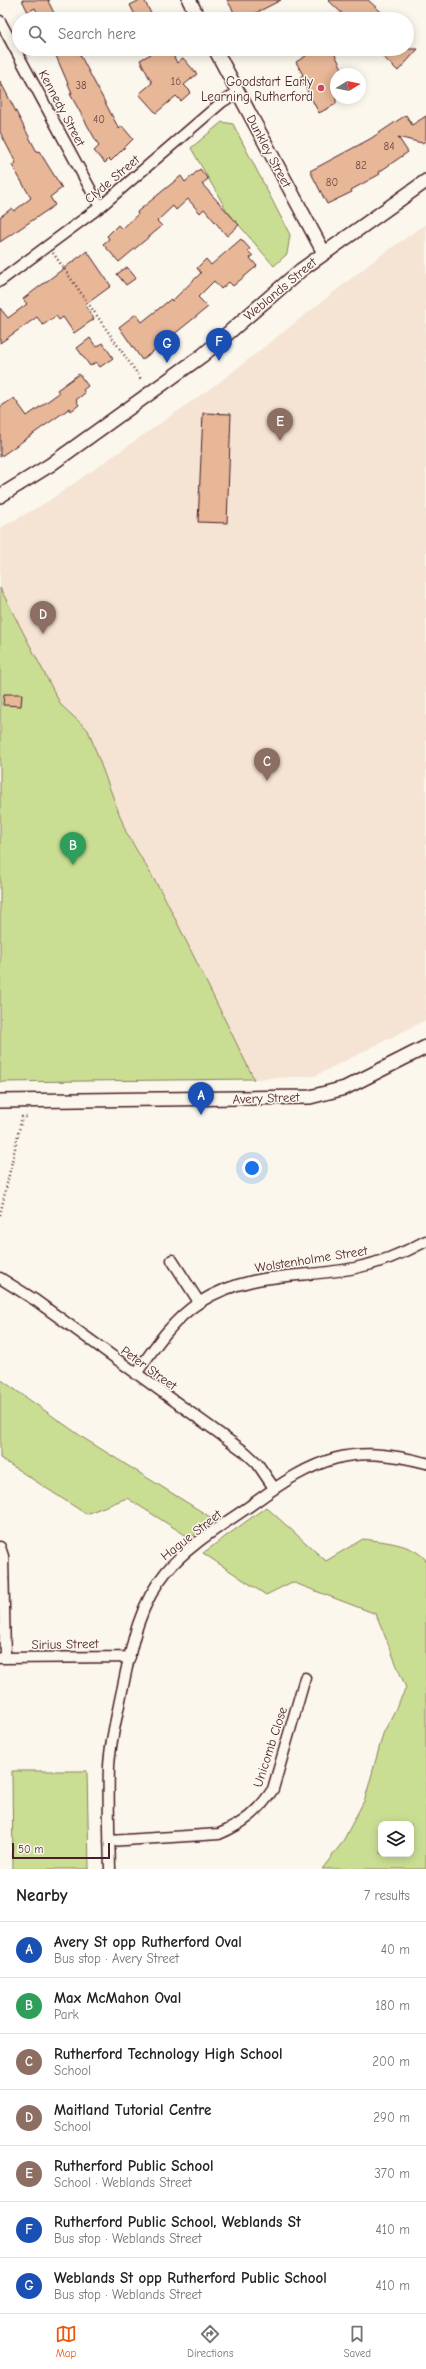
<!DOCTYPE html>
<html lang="en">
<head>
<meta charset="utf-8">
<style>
  body { margin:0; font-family:"Comic Neue",sans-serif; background:#f6f6f6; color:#202124 }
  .controls { position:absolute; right:12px; bottom:12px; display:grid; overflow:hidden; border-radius:8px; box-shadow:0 2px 10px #0003 }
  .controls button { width:36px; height:36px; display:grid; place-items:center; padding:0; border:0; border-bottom:1px solid #e0e0e0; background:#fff; color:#202124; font:20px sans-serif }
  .compass { position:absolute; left:330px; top:68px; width:36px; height:36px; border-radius:50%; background:#fff; box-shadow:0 2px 10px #0003; rotate:80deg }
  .scale { position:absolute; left:12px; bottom:10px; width:98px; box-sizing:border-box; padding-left:4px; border:2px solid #4a1f2b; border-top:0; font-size:11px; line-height:14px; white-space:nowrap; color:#4a1f2b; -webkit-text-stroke:3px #fbf7ec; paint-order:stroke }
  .you { position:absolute; left:252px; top:1168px; width:14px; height:14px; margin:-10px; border:3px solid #fff; border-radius:50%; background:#1a73e8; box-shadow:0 0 0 6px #1a73e833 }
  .badge { display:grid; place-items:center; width:26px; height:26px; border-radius:50%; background:#ea580c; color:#fff; font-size:13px; font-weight:700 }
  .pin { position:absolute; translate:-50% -33px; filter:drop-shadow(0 1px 2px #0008) }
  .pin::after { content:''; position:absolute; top:21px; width:14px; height:12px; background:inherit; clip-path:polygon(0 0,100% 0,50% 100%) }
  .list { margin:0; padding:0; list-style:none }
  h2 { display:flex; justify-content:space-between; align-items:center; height:52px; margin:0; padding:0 16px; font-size:17px }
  h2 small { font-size:13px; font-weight:400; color:#757577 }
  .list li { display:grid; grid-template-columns:26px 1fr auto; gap:12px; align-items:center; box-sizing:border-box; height:56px; padding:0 16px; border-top:1px solid #e0e0e0 }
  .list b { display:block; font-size:15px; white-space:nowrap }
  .list p { margin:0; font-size:13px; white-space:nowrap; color:#757577 }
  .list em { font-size:13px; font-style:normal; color:#757577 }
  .icon { flex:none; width:22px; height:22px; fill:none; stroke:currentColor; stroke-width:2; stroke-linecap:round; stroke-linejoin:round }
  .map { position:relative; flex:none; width:426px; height:1869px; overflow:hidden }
  .search { position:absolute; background:#fff; box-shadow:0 2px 10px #0003; left:12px; right:12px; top:12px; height:44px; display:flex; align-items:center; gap:10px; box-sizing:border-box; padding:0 14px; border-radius:22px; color:#757577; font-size:15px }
  .sheet { height:444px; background:#fff }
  nav { display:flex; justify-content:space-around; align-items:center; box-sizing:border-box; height:56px; border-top:1px solid #e0e0e0; background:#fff; font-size:11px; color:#757577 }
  nav a { display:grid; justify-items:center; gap:2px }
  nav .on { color:#ea580c }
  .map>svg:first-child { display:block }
</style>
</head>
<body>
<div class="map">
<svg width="426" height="1869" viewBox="0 0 426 1869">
  <rect width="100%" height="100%" fill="#fbf7ec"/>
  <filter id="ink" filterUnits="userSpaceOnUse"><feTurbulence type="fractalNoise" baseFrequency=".025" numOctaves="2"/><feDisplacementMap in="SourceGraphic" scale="8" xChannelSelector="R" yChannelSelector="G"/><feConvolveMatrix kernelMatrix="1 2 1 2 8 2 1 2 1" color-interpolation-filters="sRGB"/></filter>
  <g filter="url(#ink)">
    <path fill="#f5e4d3" d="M426,224V1020L315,1076L254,1079L165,898L126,832L88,730L61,705L0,588V528L47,502L221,381L377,258Z"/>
    <path fill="#cade93" stroke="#8a7e5f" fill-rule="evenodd" d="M222,122L233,124L290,235L287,254L274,266L227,211L191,148Z
      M0,588L61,705L88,730L126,832L165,898L254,1079L0,1082Z
      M0,1379L85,1439L215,1520L190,1538L127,1498L86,1514L0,1458Z
      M266,1507L326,1561L363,1539C385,1542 411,1543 426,1560V1869H322L342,1843L365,1799L383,1734L406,1688L376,1614L292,1582L266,1595L203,1553ZM381,1824H411V1854H381Z
      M12,1771H87L89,1869H13Z"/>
    <path fill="#e7b798" stroke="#4a1f2b" d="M22,0H50L48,1L57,19H41L35,8L28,12Z
      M140,0H144L154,19H137L130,5Z
      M227,0H281L244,19H238Z
      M328,0H368L389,19H348Z
      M53,49H77L119,129L122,126L133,139L111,161L109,159L105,163L94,151L99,146L70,94L72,93Z
      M148,49H170L177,63L183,58L197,74L184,85L191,92L181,101L176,96L156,113L139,94L152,83L140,60L151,54Z
      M310,49H332L345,74H336V104L319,113L300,77L303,75L296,62L306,56L304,52Z
      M375,49H418L398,71Z
      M0,81L37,152L39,151L62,188L50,197L55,205L0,242V217L12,208L14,211L31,198L12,165L16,163L0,132Z
      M406,115L412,125L426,116V141L422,143L398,137L408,152L379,172L380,174L351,190L352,192L327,204L310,171L370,139Z
      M200,169L208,179L202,184L239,225L227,236L204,209L200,213L188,199L176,210L173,206L157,221L162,226L119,262L103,244L109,239L107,236L118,225L122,229L138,214L137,212L181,176L185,182Z
      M241,239L250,249L248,251L253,256L250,258L257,266L233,286L229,282L221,289L214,281L198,297L208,307L142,360L119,327L136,314L142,322L171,299L172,301L201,273L197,268L206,259L211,265Z
      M87,251L111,286L85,305L94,319L74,333L63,317L59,320L56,316L43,325L37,317L0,343V308L8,318L27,304L23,299Z
      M127,267L136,278L126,285L117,274Z
      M90,338L96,347L103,343L113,358L100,367L96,362L90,366L77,348Z
      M79,374L88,386L83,390L85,393L76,400L79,405L71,411L70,408L0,457V407L14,398L27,416L59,393L57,390Z
      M203,413L231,414L227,523L198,522Z
      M4,694H22L21,706L3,705Z"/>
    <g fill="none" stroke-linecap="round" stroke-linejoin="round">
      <defs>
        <path id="minor" d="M0,21L100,207
          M0,281L100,207L222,102L238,92
          M172,1260L199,1302
          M0,1278L35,1300L245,1452L257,1463L274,1488
          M136,1374C154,1348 173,1319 200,1302C250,1270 302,1279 355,1268C380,1263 404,1253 426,1241
          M0,1547L3,1556L5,1658
          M0,1658L130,1657
          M109,1841L219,1834C243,1824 259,1811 273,1789L305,1678
          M110,1869C109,1835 108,1800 109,1766C110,1743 116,1721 120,1700C130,1655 136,1608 166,1572C189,1544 225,1524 254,1503C316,1458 350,1443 426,1463"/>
        <path id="tertiary" d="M189,0L199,19
          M215,49L324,253
          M0,496L50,465L203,355L301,270L426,181
          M0,1101L310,1097L345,1088L426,1047"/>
      </defs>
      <use href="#minor" stroke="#4a1f2b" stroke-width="13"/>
      <use href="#tertiary" stroke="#4a1f2b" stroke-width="16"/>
      <path stroke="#4a1f2b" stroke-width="2.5" stroke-dasharray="1 3" stroke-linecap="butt" d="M53,253L141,379
        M0,1215L22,1117H29"/>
      <use href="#minor" stroke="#fbf7ec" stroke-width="10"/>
      <use href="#tertiary" stroke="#fbf7ec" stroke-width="13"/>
    </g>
  </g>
  <circle fill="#d1495b" stroke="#fbf7ec" stroke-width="1.5" cx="321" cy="88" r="4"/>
  <g text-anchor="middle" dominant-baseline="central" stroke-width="3" stroke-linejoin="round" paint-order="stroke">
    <g font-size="11" fill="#714546">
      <text x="176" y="81">16</text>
      <text x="81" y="85">38</text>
      <text x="99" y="119">40</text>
      <text x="389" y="146">84</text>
      <text x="361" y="165">82</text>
      <text x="332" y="182">80</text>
    </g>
    <g font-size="13" fill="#4a1f2b" stroke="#fbf7ec" text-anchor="end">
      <text x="313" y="81">Goodstart Early<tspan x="313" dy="15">Learning Rutherford</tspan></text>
    </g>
    <g font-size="13" fill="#4a1f2b" stroke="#fbf7ec">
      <text transform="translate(62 108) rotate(62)">Kennedy Street</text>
      <text transform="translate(269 151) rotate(62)">Dunkley Street</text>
      <text transform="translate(112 179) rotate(-40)">Clyde Street</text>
      <text transform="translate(280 289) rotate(-40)">Weblands Street</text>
      <text transform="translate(266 1098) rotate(-2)">Avery Street</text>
      <text transform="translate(311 1259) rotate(-9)">Wolstenholme Street</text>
      <text transform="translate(149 1368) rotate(36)">Peter Street</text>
      <text transform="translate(191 1535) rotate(-38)">Hague Street</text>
      <text transform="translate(65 1644) rotate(-1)">Sirius Street</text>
      <text transform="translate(270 1747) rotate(-72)">Unicomb Close</text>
    </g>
  </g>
</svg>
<div class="controls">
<button><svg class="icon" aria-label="layers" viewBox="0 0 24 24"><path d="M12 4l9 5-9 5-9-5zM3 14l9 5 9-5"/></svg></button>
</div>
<svg class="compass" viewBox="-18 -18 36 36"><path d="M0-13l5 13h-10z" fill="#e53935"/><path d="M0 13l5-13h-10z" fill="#757577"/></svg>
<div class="scale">50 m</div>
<div class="you"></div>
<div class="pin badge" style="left:201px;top:1115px;background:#1a4fb4">A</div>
<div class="pin badge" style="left:73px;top:865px;background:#2e9e5b">B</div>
<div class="pin badge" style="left:267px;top:781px;background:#8d6e63">C</div>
<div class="pin badge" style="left:43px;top:634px;background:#8d6e63">D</div>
<div class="pin badge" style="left:280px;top:441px;background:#8d6e63">E</div>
<div class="pin badge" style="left:219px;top:361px;background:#1a4fb4">F</div>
<div class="pin badge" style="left:167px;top:363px;background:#1a4fb4">G</div>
<div class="search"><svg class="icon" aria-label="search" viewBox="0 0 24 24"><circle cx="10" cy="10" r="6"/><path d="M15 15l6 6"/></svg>Search here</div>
</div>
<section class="sheet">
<h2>Nearby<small>7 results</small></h2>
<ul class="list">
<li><span class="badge" style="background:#1a4fb4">A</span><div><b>Avery St opp Rutherford Oval</b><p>Bus stop · Avery Street</p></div><em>40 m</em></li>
<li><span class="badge" style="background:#2e9e5b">B</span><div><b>Max McMahon Oval</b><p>Park</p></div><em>180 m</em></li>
<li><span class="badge" style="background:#8d6e63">C</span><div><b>Rutherford Technology High School</b><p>School</p></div><em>200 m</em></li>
<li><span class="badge" style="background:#8d6e63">D</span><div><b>Maitland Tutorial Centre</b><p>School</p></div><em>290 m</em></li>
<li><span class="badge" style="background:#8d6e63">E</span><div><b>Rutherford Public School</b><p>School · Weblands Street</p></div><em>370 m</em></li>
<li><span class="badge" style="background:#1a4fb4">F</span><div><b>Rutherford Public School, Weblands St</b><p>Bus stop · Weblands Street</p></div><em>410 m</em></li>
<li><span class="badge" style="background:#1a4fb4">G</span><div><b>Weblands St opp Rutherford Public School</b><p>Bus stop · Weblands Street</p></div><em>410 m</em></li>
</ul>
</section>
<nav>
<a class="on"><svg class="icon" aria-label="map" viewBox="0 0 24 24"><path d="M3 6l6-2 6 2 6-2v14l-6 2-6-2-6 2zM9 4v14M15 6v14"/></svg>Map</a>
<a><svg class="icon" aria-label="directions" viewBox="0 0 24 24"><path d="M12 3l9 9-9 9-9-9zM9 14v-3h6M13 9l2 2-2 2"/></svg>Directions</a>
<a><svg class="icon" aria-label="saved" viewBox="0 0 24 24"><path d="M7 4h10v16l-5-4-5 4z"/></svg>Saved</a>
</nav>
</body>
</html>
